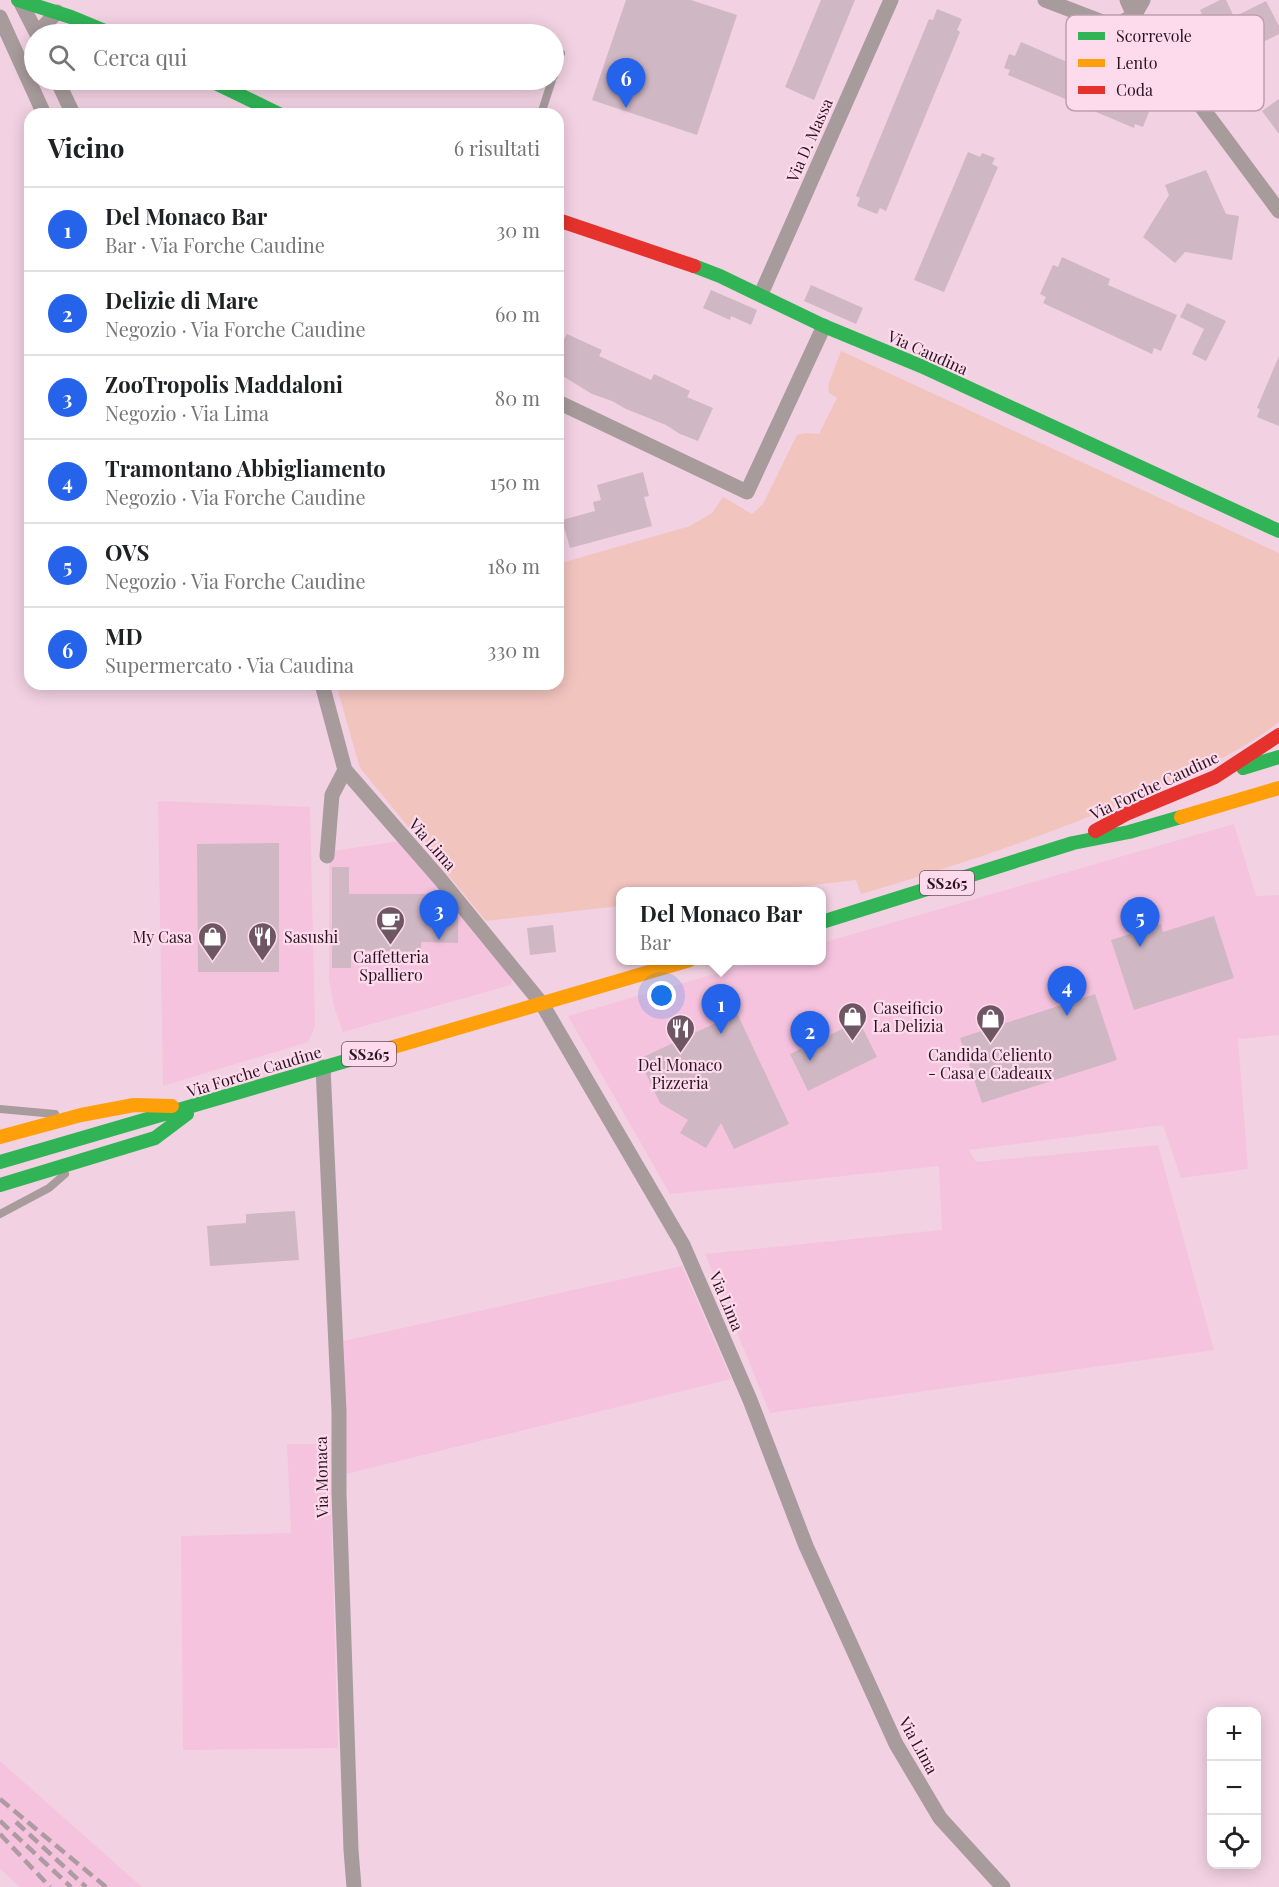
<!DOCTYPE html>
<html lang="it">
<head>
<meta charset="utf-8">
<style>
  body { margin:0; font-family:"Playfair Display",serif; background:#f6f6f6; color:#202124 }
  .controls { position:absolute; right:18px; bottom:18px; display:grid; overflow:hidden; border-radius:12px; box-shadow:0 3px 15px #0003 }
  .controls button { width:54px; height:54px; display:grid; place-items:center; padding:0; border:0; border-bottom:2px solid #e0e0e0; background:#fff; color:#202124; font:30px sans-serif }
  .you { position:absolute; left:662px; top:996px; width:21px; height:21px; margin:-15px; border:4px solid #fff; border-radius:50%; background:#1a73e8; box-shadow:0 0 0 9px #1a73e833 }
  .badge { display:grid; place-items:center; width:39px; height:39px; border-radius:50%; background:#2563eb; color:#fff; font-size:20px; font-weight:700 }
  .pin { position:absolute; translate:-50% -50px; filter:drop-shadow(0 2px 3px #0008) }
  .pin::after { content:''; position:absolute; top:32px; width:21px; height:18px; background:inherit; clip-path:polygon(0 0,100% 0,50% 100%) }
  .popup { position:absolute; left:616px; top:887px; width:210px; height:78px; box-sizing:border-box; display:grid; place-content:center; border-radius:12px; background:#fff; filter:drop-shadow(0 2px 4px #0005); font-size:20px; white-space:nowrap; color:#757577 }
  .popup b { font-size:22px; color:#202124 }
  .popup::after { content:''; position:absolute; left:50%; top:100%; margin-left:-12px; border:12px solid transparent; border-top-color:#fff }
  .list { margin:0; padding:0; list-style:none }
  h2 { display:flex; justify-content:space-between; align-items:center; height:78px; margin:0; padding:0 24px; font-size:26px }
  h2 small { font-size:20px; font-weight:400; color:#757577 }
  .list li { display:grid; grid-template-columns:39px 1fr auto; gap:18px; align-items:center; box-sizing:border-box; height:84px; padding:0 24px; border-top:2px solid #e0e0e0 }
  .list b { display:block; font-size:22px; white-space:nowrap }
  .list p { margin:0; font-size:20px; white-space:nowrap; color:#757577 }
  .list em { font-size:20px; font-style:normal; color:#757577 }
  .icon { flex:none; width:33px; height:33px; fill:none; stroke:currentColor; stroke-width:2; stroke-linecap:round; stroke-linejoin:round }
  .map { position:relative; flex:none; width:1279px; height:1887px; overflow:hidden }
  .search { position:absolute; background:#fff; box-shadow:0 3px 15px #0003; left:24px; top:24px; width:540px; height:66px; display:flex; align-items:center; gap:15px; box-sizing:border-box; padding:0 21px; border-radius:33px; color:#757577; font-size:22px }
  .panel { position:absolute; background:#fff; box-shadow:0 3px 15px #0003; left:24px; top:108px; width:540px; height:582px; border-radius:18px }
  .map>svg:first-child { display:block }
</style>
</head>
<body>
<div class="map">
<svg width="1279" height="1887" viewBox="0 0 1279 1887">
  <rect width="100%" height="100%" fill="#f2d1e2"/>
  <path fill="#f6c3df" d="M158,801L310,807L315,1026L308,1042L163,1086Z
    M1234,824L1256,896L1279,895V1035L1238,1039L1248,1169L1181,1178L1163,1125L969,1150L976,1162L1158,1145L1214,1350L770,1413L705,1254L942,1230L939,1166L670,1194L568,1016L760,961L822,960V943Z
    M399,841L512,977L511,985L343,1032L334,1007L329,979V868L333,851Z
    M682,1266L731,1379L346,1474L344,1341Z
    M287,1444H329L338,1748L183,1750L181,1536L291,1533Z
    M0,1761L142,1887H20L0,1869Z"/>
  <path fill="#f2c4be" d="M841,351L1279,553V722C1238,754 1189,775 1142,795C1051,834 957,866 861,894L856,880L754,892H620V906L486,921L360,768L336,684H558V564L690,526L712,513L723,497L752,514L763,504L797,435L806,433L819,434L837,398L829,393L828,386Z"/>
  <path fill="#d0b7c4" d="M626,0H691L737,15L697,135L592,100Z
    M821,0H855L814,100L785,87Z
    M1220,0H1226L1234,17L1266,1L1279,26V34L1253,47L1257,54L1228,68L1200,10Z
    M937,9L962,19L957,30L960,32L886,211L880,208L877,214L857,206L860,198L856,196L929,19L933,20Z
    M1021,42L1148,97L1143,109L1149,112L1143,127L1135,124L1134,128L1008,75L1010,70L1004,68L1009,54L1015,56Z
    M1279,99V134L1262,111Z
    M968,152L980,157L982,153L995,158L992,164L998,167L944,292L914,280Z
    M1206,170L1226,214L1239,216L1232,260L1185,252L1175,263L1143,237L1169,195L1165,185Z
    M1062,257L1110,279L1108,285L1177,315L1161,351L1154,348L1152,354L1043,303L1046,297L1040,294L1053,265L1058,267Z
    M811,285L863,308L856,324L804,301Z
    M711,290L757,310L751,325L731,316L730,320L703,308Z
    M1187,303L1226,321L1206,361L1192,354L1204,329L1180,317Z
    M567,334L602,350L599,356L651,380L654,374L690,391L687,397L713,408L698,441L680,434L666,425L626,409L612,401L592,394L558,373V336L564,339Z
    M1279,356V426L1257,417L1260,409L1257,408Z
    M643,472L649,496L644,497L652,526L570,548L562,520L595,511L593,502L601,500L597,485Z
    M279,843V972H198L197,844Z
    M332,867H349V894H439L441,896V911H453L458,917V943L421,942V952L351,950V968H332Z
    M1214,916L1234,978L1134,1010L1111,940L1161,924L1163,932Z
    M553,925L556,952L530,955L527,928Z
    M1095,994L1117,1060L982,1103L960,1038Z
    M737,1013L789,1124L734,1149L721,1123L706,1148L680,1133L688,1120L660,1103L639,1059Z
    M859,1021L877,1057L808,1091L790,1054Z
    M295,1211L299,1260L210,1266L207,1226L246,1223V1214Z"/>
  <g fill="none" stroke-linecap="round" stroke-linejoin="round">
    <path stroke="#a79b9c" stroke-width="8" d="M554,76L561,53
      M541,114L552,80
      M0,1109L55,1114
      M0,1214L49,1188L65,1174"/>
    <path stroke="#a79b9c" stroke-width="15" d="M1045,0L1113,26L1134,16L1143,0
      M1127,0L1134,16L1279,211
      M20,1L37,34
      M0,17L44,114
      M43,34L44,26L57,12
      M57,80L73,114
      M761,294L891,0
      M558,402L747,492L824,326
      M322,684L345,770L440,879L542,1004L683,1245L750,1400L806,1546L896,1744L940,1818L1003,1887
      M327,856L332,795L345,770
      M323,1067L339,1411V1493L351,1850L354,1887"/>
    <path stroke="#30b455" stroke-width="14" d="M18,0L71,17L112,34
      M209,80L279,114
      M694,266L720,276L824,326L921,366L1279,531
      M1243,768L1279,757
      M822,922L1073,843L1129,832L1181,817
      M0,1162L373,1053
      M0,1185L155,1138L187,1114"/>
    <path stroke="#ff9f0a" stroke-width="14" d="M1181,817L1279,788
      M373,1053L690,960
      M0,1137L81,1115L134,1105L172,1106"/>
    <path stroke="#e5322d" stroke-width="14" d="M558,220L694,266
      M1095,831L1126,814L1215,777L1279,735"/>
    <path stroke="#ac9ba1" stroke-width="4.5" stroke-dasharray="12 6" stroke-linecap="butt" d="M0,1799L106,1887
      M0,1821L71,1887
      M16,1822L86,1887
      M0,1834L50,1887"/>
  </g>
  <defs>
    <symbol id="cafe-pin" viewBox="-11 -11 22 30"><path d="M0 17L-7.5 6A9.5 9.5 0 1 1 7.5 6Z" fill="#6f5663" stroke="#fddaec"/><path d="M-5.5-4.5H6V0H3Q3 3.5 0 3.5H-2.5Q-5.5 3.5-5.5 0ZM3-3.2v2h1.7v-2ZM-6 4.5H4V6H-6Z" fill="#fff"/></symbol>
    <symbol id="shop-pin" viewBox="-11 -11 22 30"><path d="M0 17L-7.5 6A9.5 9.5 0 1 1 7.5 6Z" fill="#6f5663" stroke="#fddaec"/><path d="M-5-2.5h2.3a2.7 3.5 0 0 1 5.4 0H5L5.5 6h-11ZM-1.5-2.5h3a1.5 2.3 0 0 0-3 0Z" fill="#fff"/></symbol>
    <symbol id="restaurant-pin" viewBox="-11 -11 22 30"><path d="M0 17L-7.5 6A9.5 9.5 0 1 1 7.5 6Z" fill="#6f5663" stroke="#fddaec"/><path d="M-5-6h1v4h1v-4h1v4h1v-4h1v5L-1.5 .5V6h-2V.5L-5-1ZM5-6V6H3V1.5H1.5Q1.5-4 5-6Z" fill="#fff"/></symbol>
  </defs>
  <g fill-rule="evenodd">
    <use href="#cafe-pin" x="374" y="904" width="33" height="45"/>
    <use href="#shop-pin" x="196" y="920" width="33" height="45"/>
    <use href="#restaurant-pin" x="246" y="920" width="33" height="45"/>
    <use href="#shop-pin" x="836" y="1000" width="33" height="45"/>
    <use href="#shop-pin" x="974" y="1002" width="33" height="45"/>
    <use href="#restaurant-pin" x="664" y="1012" width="33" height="45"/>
  </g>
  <g text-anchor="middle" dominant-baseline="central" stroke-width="4.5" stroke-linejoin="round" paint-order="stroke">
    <g fill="#fddaec" stroke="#684f5c" stroke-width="1.5">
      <rect x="920" y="871" width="54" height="24" rx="4.5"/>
      <rect x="342" y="1042" width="54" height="24" rx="4.5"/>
    </g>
    <g font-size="15" font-weight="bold" fill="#28141f">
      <text x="947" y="883">SS265</text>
      <text x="369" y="1054">SS265</text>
    </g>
    <g font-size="16" fill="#28141f" stroke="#fddaec">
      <text transform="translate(809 140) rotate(-66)">Via D. Massa</text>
      <text transform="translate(928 352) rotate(24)">Via Caudina</text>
      <text transform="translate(1154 785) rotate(-25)">Via Forche Caudine</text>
      <text transform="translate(433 844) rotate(49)">Via Lima</text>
      <text transform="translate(254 1071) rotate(-17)">Via Forche Caudine</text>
      <text transform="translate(727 1301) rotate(67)">Via Lima</text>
      <text transform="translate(321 1477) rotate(-91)">Via Monaca</text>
      <text transform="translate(919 1745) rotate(61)">Via Lima</text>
    </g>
    <g font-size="16" fill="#28141f" stroke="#fddaec">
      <text x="192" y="936" text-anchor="end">My Casa</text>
      <text x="284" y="936" text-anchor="start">Sasushi</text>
      <text x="391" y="956">Caffetteria<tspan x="391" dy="18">Spalliero</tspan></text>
      <text x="873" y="1007" text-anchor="start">Caseificio<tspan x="873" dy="18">La Delizia</tspan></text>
      <text x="990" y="1054">Candida Celiento<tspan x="990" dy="18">- Casa e Cadeaux</tspan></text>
      <text x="680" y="1064">Del Monaco<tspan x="680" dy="18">Pizzeria</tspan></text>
    </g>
  </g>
  <rect x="1066" y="15" width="198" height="96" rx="9" fill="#fddaec" stroke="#bd9fae" stroke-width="1.5"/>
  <rect x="1078" y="32" width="27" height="8" fill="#30b455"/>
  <rect x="1078" y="59" width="27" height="8" fill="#ff9f0a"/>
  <rect x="1078" y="86" width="27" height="8" fill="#e5322d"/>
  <g font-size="16" fill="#28141f">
    <text x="1116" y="42">Scorrevole</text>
    <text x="1116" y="69">Lento</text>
    <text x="1116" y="96">Coda</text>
  </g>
</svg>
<div class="controls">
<button>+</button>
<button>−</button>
<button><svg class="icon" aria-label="locate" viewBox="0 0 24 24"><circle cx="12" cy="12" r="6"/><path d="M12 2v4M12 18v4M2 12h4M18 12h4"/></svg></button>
</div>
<div class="you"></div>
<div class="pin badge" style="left:721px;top:1034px">1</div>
<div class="popup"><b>Del Monaco Bar</b>Bar</div>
<div class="pin badge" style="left:810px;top:1061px">2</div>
<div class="pin badge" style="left:439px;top:940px">3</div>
<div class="pin badge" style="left:1067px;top:1016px">4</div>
<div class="pin badge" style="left:1140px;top:947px">5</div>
<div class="pin badge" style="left:626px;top:108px">6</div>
<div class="search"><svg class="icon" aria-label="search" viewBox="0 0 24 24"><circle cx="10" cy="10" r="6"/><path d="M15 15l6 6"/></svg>Cerca qui</div>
<section class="panel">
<h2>Vicino<small>6 risultati</small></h2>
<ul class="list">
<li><span class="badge">1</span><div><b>Del Monaco Bar</b><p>Bar · Via Forche Caudine</p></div><em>30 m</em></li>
<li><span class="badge">2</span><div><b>Delizie di Mare</b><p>Negozio · Via Forche Caudine</p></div><em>60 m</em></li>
<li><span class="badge">3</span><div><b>ZooTropolis Maddaloni</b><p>Negozio · Via Lima</p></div><em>80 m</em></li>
<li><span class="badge">4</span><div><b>Tramontano Abbigliamento</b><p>Negozio · Via Forche Caudine</p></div><em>150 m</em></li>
<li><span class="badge">5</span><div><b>OVS</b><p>Negozio · Via Forche Caudine</p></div><em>180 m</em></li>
<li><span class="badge">6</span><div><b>MD</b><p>Supermercato · Via Caudina</p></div><em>330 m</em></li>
</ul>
</section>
</div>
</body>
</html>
